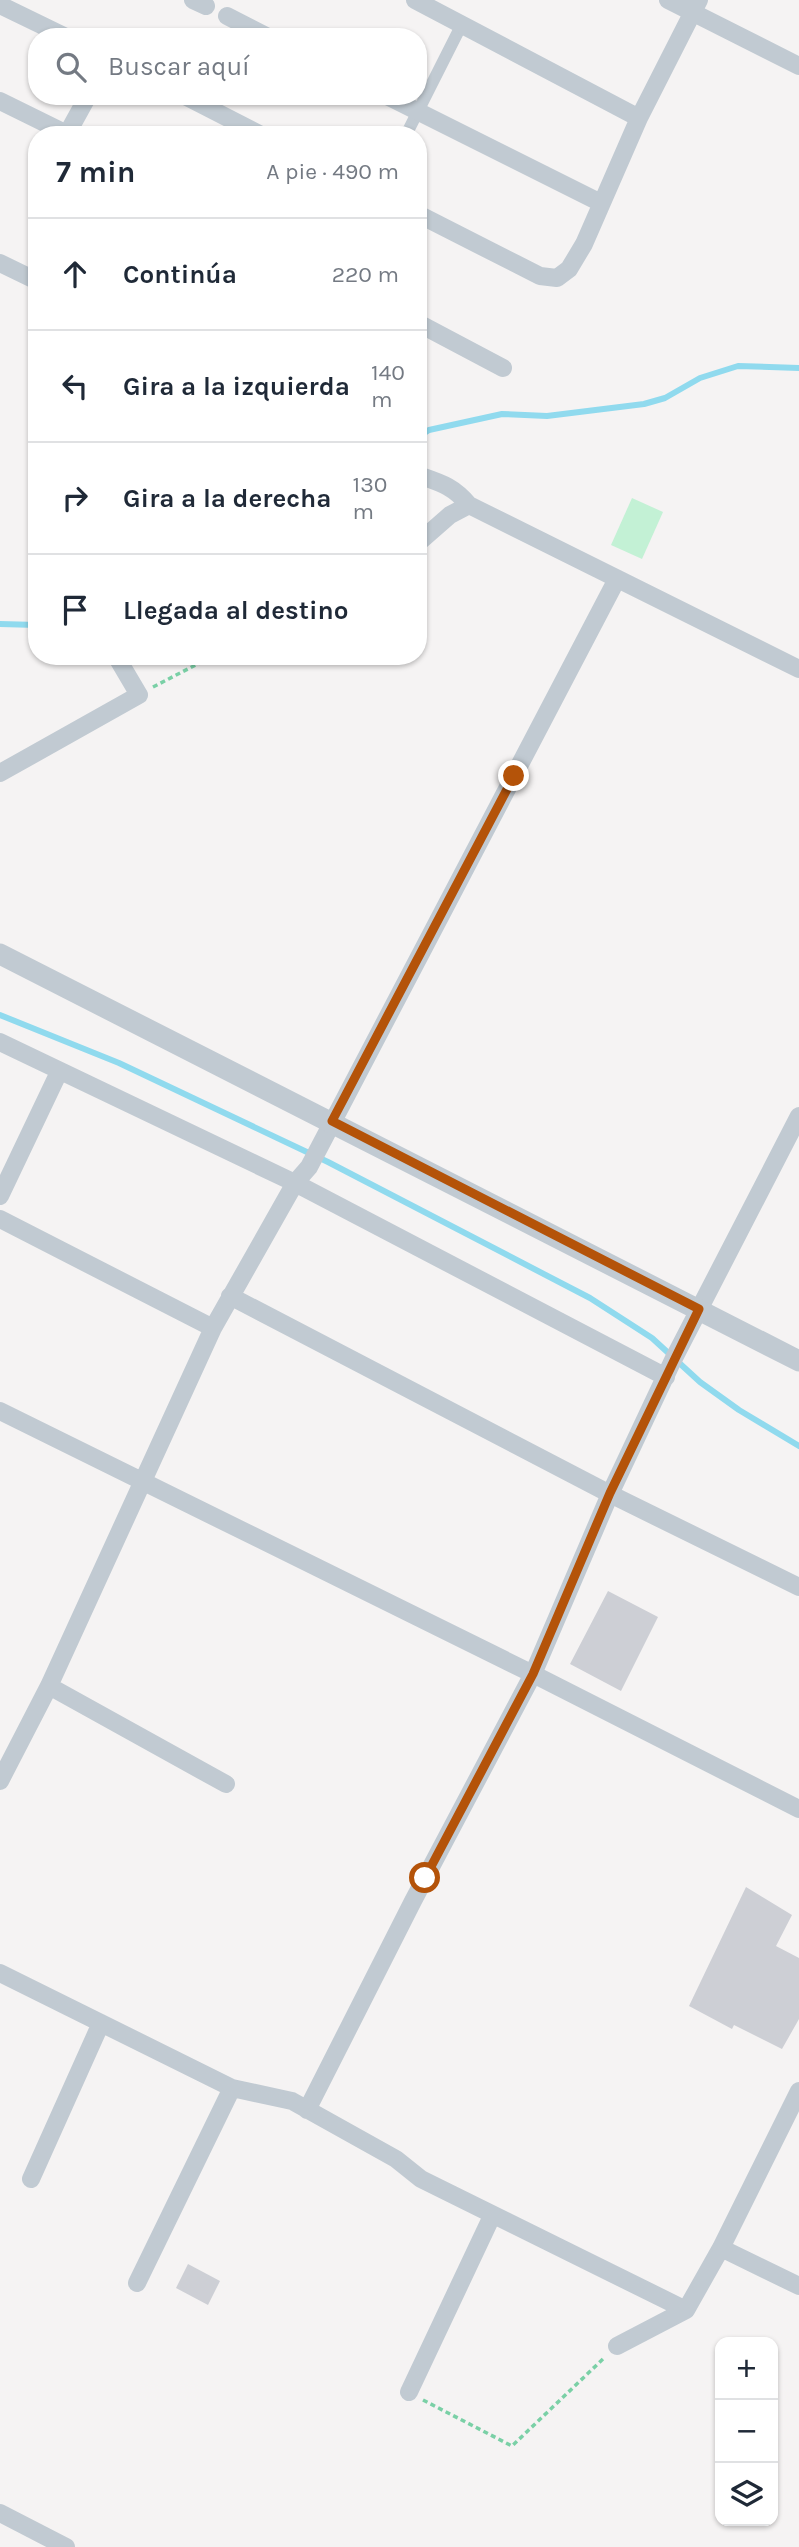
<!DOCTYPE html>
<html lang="es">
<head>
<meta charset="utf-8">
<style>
  body { margin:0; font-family:Karla,sans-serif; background:#f6f6f7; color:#1f2937 }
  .controls { position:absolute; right:21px; bottom:21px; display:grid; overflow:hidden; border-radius:14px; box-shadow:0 2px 5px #0004 }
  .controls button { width:63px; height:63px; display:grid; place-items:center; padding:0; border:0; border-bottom:2px solid #e0e1e3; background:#fff; color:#1f2937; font:35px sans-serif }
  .stop { position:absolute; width:21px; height:21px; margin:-16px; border:5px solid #b45309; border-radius:50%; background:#fff }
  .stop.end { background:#b45309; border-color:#fff; box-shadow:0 2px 7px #0008 }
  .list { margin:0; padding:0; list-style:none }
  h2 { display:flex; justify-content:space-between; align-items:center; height:91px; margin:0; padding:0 28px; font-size:30px }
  h2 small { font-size:23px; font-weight:400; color:#747a83 }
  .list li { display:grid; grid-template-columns:46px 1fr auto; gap:21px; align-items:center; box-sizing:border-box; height:112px; padding:0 28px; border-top:2px solid #e0e1e3 }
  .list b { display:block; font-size:26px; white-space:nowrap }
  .list em { font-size:23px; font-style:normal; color:#747a83 }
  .icon { flex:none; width:38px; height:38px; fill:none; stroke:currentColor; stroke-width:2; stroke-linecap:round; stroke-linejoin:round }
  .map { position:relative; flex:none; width:799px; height:2547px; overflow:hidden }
  .search { position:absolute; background:#fff; box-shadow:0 2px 5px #0004; left:28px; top:28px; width:399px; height:77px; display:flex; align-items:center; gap:18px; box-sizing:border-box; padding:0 24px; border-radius:28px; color:#747a83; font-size:26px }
  .panel { position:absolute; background:#fff; box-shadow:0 2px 5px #0004; left:28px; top:126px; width:399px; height:539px; border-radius:28px }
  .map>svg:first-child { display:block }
</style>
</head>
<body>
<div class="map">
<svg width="799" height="2547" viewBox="0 0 799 2547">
  <rect width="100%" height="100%" fill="#f5f3f3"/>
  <path fill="#c3f1d5" d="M632,498L663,512L642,559L611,545Z"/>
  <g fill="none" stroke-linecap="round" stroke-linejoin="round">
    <path stroke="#90daee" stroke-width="6" d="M418,437L429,430L502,414L547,416L644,404L665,398L700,378L738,366L799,368
      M0,624L37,625
      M0,1015L119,1063L328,1162L590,1298L652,1338L700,1382L739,1410L799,1446"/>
  </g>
  <path fill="#cdcfd5" d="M608,1591L658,1617L621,1691L570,1664Z
    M746,1887L792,1915L776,1946L799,1958V2019L782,2049L734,2025L732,2029L689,2006Z
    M188,2264L220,2281L208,2305L176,2288Z"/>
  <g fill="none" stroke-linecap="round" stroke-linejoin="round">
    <path stroke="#7ad0a6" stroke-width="3.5" stroke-dasharray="5 3.5" stroke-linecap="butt" d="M153,687L213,656
      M423,2400L512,2446L604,2358"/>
    <path stroke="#c1cad2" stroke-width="12" d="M406,135L461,26"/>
    <path stroke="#c1cad2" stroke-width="18" d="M193,0L206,6
      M415,0L639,118
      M668,0L799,66
      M0,5L66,37
      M227,16L268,37
      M185,96L261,135
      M387,96L601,203
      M0,101L67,134L88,96
      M418,214L540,276L557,278L569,269L584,244L639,118L699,0
      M0,263L37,281
      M418,323L503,368
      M418,475C441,483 453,486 469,505L799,669
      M418,543L450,515L469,505
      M0,773L139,695L116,656
      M0,1042L295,1183L666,1377
      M0,1196L59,1072
      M0,1219L213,1328
      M230,1296L610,1494L799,1587
      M0,1411L533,1674L799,1809
      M49,1686L226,1784
      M0,1781L49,1686L213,1328L295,1183L309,1167L617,579
      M0,1973L232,2088L292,2101L396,2159L421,2179L686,2310L721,2248L799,2091
      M307,2110L413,1901L533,1674L610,1494L674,1358L799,1116
      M31,2179L101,2023
      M721,2248L799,2286
      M137,2283L232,2088
      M617,2346L686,2310
      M409,2392L492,2216
      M0,2513L66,2547"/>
    <path stroke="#c1cad2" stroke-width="21" d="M0,954L799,1361"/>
  </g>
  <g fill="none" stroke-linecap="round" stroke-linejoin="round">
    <path stroke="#b45309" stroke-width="9" d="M425,1878L533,1674L610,1493L699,1309L332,1121L514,776"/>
  </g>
</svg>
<div class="controls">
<button>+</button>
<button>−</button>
<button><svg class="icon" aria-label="layers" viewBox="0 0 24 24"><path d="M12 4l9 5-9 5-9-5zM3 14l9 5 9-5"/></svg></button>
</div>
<div class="stop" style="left:425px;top:1878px"></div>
<div class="stop end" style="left:514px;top:776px"></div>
<div class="search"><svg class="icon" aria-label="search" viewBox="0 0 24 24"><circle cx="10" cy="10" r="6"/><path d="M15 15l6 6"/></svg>Buscar aquí</div>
<section class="panel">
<h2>7 min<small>A pie · 490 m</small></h2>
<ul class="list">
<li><svg class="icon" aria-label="ahead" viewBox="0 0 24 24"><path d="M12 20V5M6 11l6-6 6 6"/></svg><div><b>Continúa</b></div><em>220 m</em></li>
<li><svg class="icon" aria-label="left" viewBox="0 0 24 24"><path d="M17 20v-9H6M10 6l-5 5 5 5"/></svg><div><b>Gira a la izquierda</b></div><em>140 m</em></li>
<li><svg class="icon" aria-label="right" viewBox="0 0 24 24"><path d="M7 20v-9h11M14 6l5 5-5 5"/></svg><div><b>Gira a la derecha</b></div><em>130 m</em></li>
<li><svg class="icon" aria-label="arrive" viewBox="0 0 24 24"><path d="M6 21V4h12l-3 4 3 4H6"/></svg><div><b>Llegada al destino</b></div></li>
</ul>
</section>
</div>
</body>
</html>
